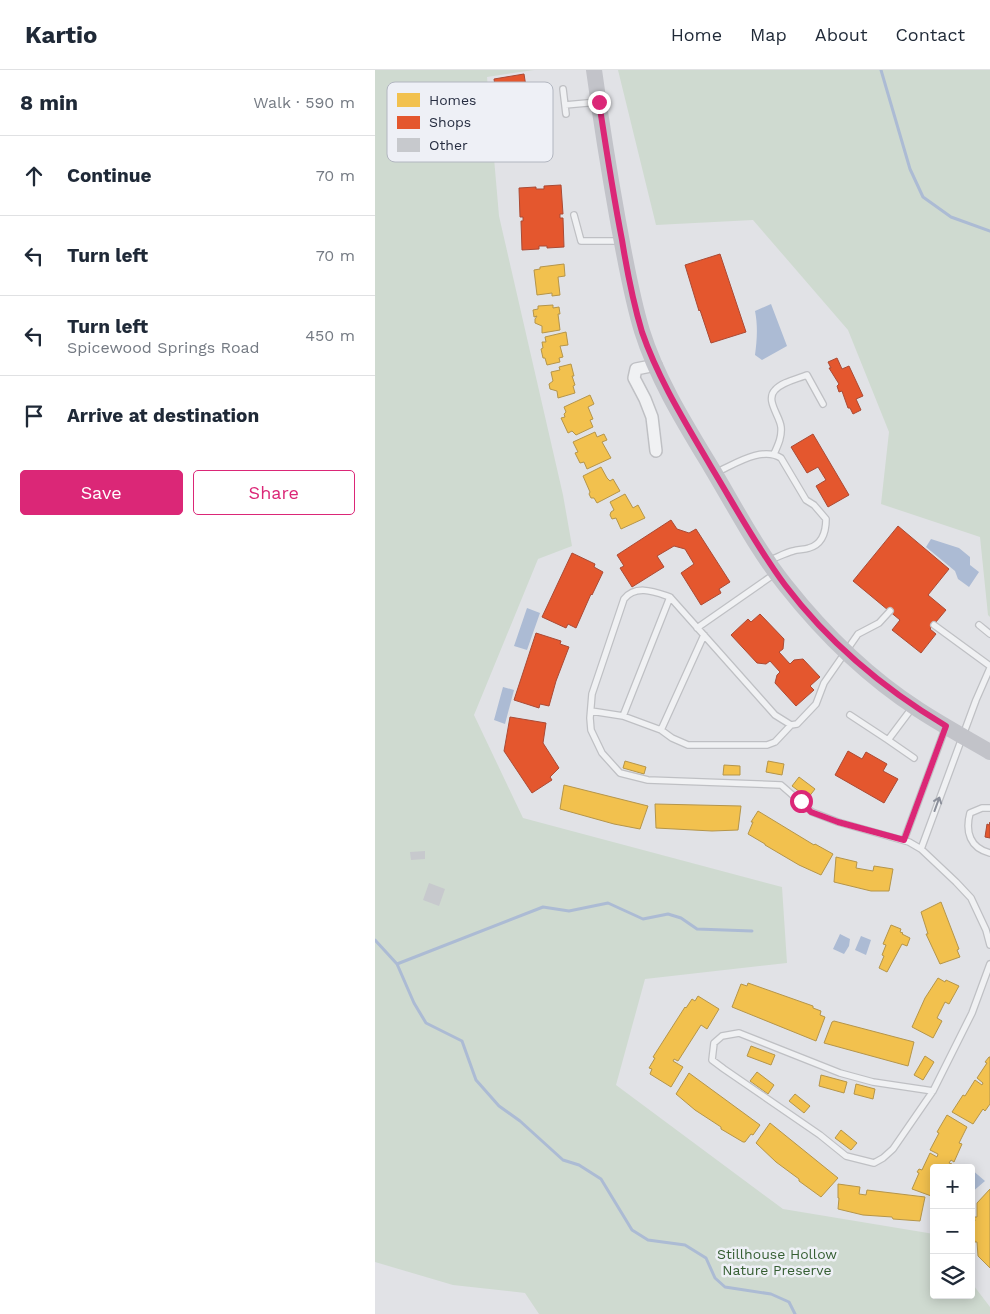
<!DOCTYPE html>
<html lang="en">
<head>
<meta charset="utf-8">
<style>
  body { margin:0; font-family:"Work Sans",sans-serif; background:#f2f2f3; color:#1f2937 }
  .controls { position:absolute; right:15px; bottom:15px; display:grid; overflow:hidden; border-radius:5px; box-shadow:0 2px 12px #0003 }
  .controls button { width:45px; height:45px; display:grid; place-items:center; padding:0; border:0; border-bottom:1px solid #e0e1e3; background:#fff; color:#1f2937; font:25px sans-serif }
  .stop { position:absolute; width:15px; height:15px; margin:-11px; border:4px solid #db2777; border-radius:50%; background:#fff }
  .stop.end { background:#db2777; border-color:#fff; box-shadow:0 1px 5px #0008 }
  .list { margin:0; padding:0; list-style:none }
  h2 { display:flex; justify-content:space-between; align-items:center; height:65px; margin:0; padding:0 20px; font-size:21px }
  h2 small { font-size:16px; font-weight:400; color:#747a83 }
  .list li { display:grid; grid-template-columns:32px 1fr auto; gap:15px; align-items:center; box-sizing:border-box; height:80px; padding:0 20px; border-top:1px solid #e0e1e3 }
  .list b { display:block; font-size:19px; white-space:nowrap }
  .list p { margin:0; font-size:16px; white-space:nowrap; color:#747a83 }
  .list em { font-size:16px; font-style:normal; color:#747a83 }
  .actions { display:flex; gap:10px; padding:15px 20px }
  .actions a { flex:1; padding:11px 0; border:1px solid #db2777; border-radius:5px; text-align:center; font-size:18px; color:#db2777 }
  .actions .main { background:#db2777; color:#fff }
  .icon { flex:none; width:28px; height:28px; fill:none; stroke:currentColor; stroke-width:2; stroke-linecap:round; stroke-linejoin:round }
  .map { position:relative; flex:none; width:615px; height:1244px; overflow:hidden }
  header { display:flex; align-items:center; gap:30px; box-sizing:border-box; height:70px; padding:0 25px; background:#fff; border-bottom:1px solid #e0e1e3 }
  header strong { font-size:24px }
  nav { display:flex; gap:28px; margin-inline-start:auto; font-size:18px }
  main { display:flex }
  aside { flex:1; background:#fff }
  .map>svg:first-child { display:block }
</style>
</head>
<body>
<header>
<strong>Kartio</strong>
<nav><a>Home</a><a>Map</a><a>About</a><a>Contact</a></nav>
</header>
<main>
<aside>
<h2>8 min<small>Walk · 590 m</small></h2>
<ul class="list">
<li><svg class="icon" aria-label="ahead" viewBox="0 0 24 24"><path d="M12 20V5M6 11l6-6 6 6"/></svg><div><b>Continue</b></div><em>70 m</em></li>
<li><svg class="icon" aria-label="left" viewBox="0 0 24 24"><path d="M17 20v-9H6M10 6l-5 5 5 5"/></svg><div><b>Turn left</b></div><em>70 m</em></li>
<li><svg class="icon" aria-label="left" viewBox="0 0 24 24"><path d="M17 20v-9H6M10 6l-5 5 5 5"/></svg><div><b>Turn left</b><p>Spicewood Springs Road</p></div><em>450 m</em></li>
<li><svg class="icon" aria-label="arrive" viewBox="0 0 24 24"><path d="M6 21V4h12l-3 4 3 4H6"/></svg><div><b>Arrive at destination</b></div></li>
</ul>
<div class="actions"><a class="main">Save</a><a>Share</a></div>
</aside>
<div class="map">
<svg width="615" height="1244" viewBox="0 0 615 1244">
  <rect width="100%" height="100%" fill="#e1e2e6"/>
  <path fill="#cfdad0" d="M0,0H159L112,7L124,146L188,425L197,476L163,489L99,645L148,748L407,817L412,893L270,909L241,1015L408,1139L559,1164V1225H596V1212L615,1237V1244H164L150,1223L78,1215L0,1192Z
    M243,0H615V547L613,545L605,467L506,434L514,362L473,260L378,150L281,155Z"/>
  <path fill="#acbbd4" d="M396,234L412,276L387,290L380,285C382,270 383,256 380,241Z
    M556,469L584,478L595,487V495L604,502L594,517L583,509L580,501L551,477Z
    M152,538L165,543L152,580L139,576Z
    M128,617L139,620L130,654L119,650Z
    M465,864L475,869L474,876L469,884L458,879Z
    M486,866L496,870L491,885L480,880Z
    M596,1099L610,1111L596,1123Z"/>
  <path fill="#f2c14e" stroke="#b5954a" d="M189,194L190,206L183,207L185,225L177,226V223L162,225L159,200L165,199V197Z
    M178,235V238L184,237L185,244H183L185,260L167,263V256L160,253V249L162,246L159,247L158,240L163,239V236Z
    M191,262L193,275L185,276L188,287L184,288L185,292L172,295L170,288H168L166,279L168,278L167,272H171L170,267Z
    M196,294L199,306H197L200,315L198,316L200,323L183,328L182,321L175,319L174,314L178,311L176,302L185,300L184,297Z
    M215,325L219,334L213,337L218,349L215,350L218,357L201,365L197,361L193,363L186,348L190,347L189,344L191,342L189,337Z
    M220,362L222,367L229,364L232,370L227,372L236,388L212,399L209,392L205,393L200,383L203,382L198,372Z
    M226,397L232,408L235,411L238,409L245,421L222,433L219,428H216L214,424L215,422L208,406Z
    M250,424L258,438L263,435L270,448L246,459L241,448L237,449L235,445L236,442L239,440L235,432Z
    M250,691L271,697L269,704L248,698Z
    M393,691L409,694L407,705L391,702Z
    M349,695L365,696V705H348Z
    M424,707L440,719L433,728L417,716Z
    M189,715L273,736L265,759L239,754L185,739Z
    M280,734L366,736L363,760L337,761L281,758Z
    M383,741L439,775L440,774L458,784L446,805L424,795L390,775V774L373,764L378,752H376Z
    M461,787L482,792L481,798L498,801L499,796L518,799L514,821H496L459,812Z
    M566,832L584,879L582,880L585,887L565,894L551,864H553L546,842Z
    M516,855L526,859L525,862L528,863L527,864L535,868L532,876L527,874L512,902L504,898L509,886L507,885L511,875L508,874Z
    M563,908L570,912L571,910L584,916L574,934L570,932L562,948L567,951L558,968L537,957L550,928Z
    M373,913L438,936V938L446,941L445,945L450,947L441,971L357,937L366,914L372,916Z
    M323,926L344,939L332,959L326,955L303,991L299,989L298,991L308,997L296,1017L275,1004L277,999L274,998L280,988L278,987L310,937L311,938L317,929L320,931Z
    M459,951L539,972L533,996L449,973L457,952Z
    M376,976L400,985L396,995L372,986Z
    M550,986L559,992L548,1010L539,1005Z
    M614,987H615V1034L610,1041L608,1039L598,1054L577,1042L588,1025L590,1026L600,1010L607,1015L608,1013L602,1008L612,993L610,992Z
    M382,1002L399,1015L393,1024L375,1011Z
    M314,1003L385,1055L378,1065L376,1064L370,1072H368L346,1059V1057L320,1040L301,1024Z
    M446,1005L472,1012L469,1023L444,1016Z
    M481,1014L500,1019L498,1029L479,1024Z
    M420,1024L435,1036L429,1043L414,1031Z
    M572,1045L592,1057L584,1073L587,1074L579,1092L576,1090L574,1093L577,1094L576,1098H559V1127L537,1119L544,1103L542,1102L544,1099L547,1100L555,1083L562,1087L563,1084L555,1080L564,1063L562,1062Z
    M395,1053L463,1108L446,1127L424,1111V1109L401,1092L381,1073Z
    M466,1060L482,1073L476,1080L460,1068Z
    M463,1114L485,1117L484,1124L491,1125L492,1120L550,1127L545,1151L518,1149L517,1147L488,1145L463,1139L464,1128H463Z
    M615,1119V1198L603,1186L602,1172H600L599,1168L598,1152L600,1151L599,1147H602V1133Z"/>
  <path fill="#e4572e" stroke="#ab4a34" d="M149,4L152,23L147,24L149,34L123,38L119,9Z
    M186,115L188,144H185V148H188L189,177L172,178V176H164V179L147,180L146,151H148V147H145L144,118L161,117V119H169V116Z
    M345,184L371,262L336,273L325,240L324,241L310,195Z
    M462,288L467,299L474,296L488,326L481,329L486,340L478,344L475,338H473L467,321L464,322L462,316L464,314L454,298H456L453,292Z
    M438,364L474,425L453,437L441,416L451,410L443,397L432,403L416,377Z
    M296,450L302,459L314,463L321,459L355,512L344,519L346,523L326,535L306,503L319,494L310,479L299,476L282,486L289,497L257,517L245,498L249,496L242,485Z
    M523,456L574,499L553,525L571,540L555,559L561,564L546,583L517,560L525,550L478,511Z
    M197,483L220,494L219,497L228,502L217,525L216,524L201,558L193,554L191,558L167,547Z
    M385,544L409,569L408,579L404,582L415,594L419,590L428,589L445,607L435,616L439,620L421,636L400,613L402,605L405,602L395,591L391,594L382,593L356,565L373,549L376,552Z
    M161,563L186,571L185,574L194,577L181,611L174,636L165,634L164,638L139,630Z
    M135,647L171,653L168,673L184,698L175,707L177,710L157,723L129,681Z
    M473,681L487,689L491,682L512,694L508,701L523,709L509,733L460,705Z
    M615,752V768L610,767L612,754L614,755Z"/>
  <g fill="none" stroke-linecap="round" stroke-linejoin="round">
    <path stroke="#acbbd4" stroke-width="3" d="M506,0L535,99L548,127L576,147L615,161
      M0,870L22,894L39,933L51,953L87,971L101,1010L124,1036L145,1051L188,1090L204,1095L226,1109L257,1160L273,1170L310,1175L331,1188L340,1208L350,1217L396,1224L414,1232L420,1244
      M22,894L168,837L194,841L233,833L268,849L293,844L306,848L322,859L377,861"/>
  </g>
  <path fill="#c7c9cd" d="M50,781V789L36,790L35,782Z
    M54,813L70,819L64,836L48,830Z"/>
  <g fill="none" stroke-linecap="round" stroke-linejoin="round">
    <defs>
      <path id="lane" d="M188,19L191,44
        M190,35L223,32
        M199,145L206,171H244
        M399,384C403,375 407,367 406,357C405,346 390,330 400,320C407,312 422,309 432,305L448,334
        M342,402C360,394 387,376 406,388L431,430L439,435L451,449C451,461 448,474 434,478C429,480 423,479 418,481C410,483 403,487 395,490
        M515,541L504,553L483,564L449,613L441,634L422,654L416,655L400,645L295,527C280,522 261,514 249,529L217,624L215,648L216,660L227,683L245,703L273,710L406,715L437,742L463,752L534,772L546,779L581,812L596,828L611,860L615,875
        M559,555L615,596
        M604,555L615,564
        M322,558L401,503
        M537,638L513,670L539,688
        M216,641L248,646L286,660L329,565
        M475,645L513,670
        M248,646L295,527
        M286,660L297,668L313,675H392L400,672L416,655
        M615,738H607L595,743C590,762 595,778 615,783
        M529,770L570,659
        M546,779L601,630L615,598
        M558,1021L498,1012L465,1003L364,963L347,966L339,973L337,990L349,999L445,1065L471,1086L499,1093L508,1088L518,1079L558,1021L597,943L615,894"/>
      <path id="street" d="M281,295L261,299L259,308L270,329L277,347L281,381"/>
    </defs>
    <use href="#lane" stroke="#bfc0c4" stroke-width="8"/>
    <use href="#street" stroke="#bfc0c4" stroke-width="14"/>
    <use href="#lane" stroke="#f0f1f3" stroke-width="5.5"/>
    <use href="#street" stroke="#f0f1f3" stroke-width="11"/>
    <path stroke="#c2c3c9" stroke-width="16" d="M219,0C226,51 234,101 243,151C250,188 256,225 267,261C282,309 310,354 336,397C360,437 382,480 411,516C449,564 493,607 544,640C567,655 591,668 615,682"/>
  </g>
  <defs><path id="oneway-shaft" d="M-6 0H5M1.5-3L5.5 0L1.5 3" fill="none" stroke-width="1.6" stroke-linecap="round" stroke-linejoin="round" transform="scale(1.25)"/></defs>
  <use stroke="#8b8f9a" href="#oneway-shaft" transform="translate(562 734) rotate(-70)"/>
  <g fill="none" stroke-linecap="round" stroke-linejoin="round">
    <path stroke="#db2777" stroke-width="6" d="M224,32C231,78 238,124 247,170C252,201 258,232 267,262C284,311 312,355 338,400C361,438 383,479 410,515C454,573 509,619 571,656L529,770L463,752L436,742L426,731"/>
  </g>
  <g text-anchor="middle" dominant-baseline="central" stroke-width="5" stroke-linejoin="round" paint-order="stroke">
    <g font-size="14" fill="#355e32" stroke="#eef0f6">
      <text x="402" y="1184">Stillhouse Hollow<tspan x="402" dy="16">Nature Preserve</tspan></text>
    </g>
  </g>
  <rect x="12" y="12" width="166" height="80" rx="8" fill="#eef0f6" stroke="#b2b6c0" stroke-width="1"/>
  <rect x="22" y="23" width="23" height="14" fill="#f2c14e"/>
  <rect x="22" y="46" width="23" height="13" fill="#e4572e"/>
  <rect x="22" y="68" width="23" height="14" fill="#c7c9cd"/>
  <g font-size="14" fill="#262d41">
    <text x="54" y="35">Homes</text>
    <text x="54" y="57">Shops</text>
    <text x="54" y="80">Other</text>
  </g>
</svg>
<div class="controls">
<button>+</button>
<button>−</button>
<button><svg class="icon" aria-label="layers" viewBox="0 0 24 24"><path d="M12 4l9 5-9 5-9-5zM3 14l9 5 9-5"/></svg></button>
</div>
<div class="stop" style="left:426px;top:731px"></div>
<div class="stop end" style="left:224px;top:32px"></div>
</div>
</main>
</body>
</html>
